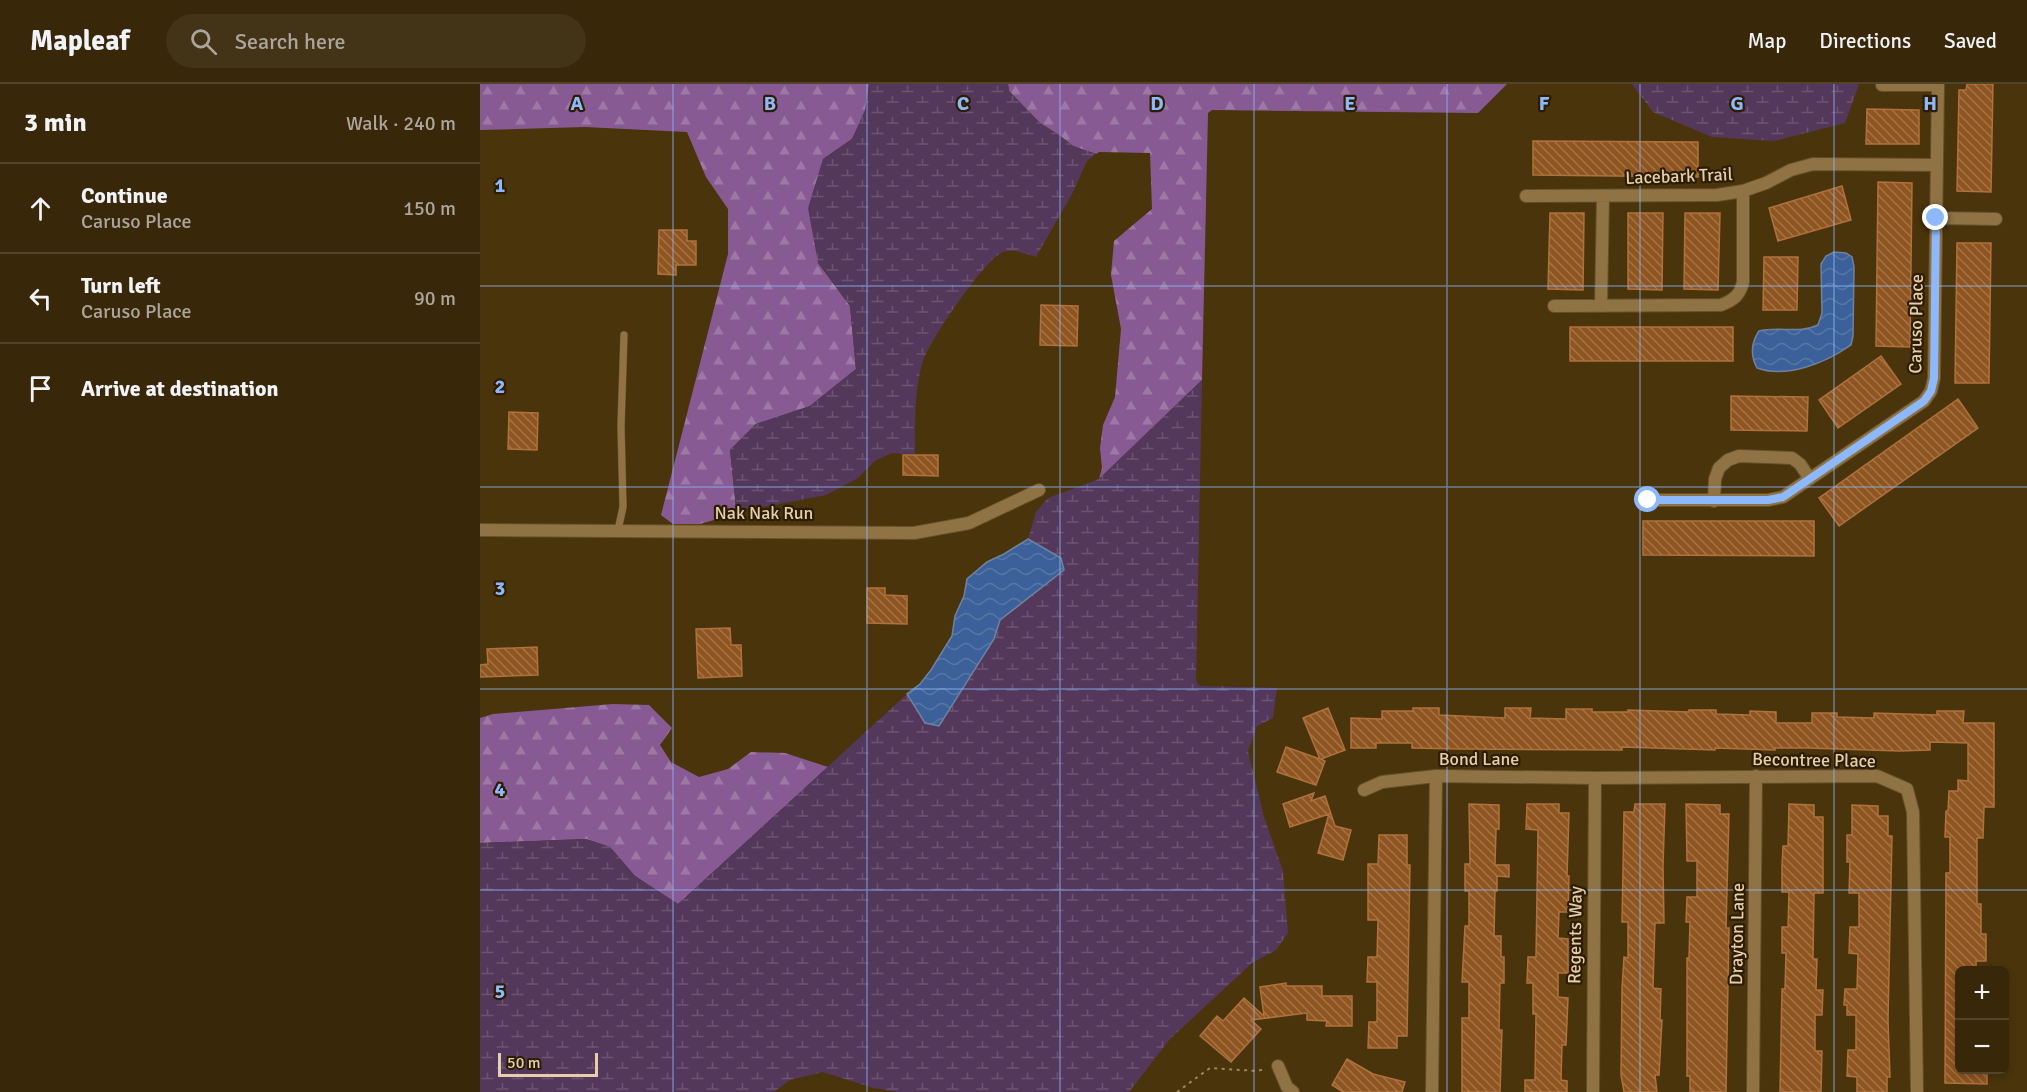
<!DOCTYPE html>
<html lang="en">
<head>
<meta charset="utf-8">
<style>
  body { margin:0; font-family:Signika,sans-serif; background:#433317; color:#f1f3f6 }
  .controls { position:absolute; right:18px; bottom:18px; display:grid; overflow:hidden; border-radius:9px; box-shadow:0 3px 9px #0003 }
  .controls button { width:54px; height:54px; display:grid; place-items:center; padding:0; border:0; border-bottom:2px solid #52442a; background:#382709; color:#f1f3f6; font:30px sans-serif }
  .scale { position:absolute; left:18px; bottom:15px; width:100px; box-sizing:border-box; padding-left:6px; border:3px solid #e4ceac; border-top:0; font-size:16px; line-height:21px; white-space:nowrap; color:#e4ceac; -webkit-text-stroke:4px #2d1c00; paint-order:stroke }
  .stop { position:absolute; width:18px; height:18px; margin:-14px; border:4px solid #8db9fc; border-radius:50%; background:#fff }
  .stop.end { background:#8db9fc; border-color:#fff; box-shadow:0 2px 6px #0008 }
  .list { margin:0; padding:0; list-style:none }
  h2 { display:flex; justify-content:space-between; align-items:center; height:78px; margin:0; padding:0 24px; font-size:26px }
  h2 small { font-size:20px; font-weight:400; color:#aba59c }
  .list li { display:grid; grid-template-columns:39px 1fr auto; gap:18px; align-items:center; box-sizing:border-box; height:90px; padding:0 24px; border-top:2px solid #52442a }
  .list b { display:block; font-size:22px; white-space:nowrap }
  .list p { margin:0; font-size:20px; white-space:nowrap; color:#aba59c }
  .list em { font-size:20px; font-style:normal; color:#aba59c }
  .icon { flex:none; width:33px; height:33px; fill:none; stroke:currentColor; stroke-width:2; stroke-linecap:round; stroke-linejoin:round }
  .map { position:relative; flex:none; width:1547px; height:1008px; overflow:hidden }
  header { display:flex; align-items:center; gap:36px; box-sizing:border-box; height:84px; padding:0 30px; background:#382709; border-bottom:2px solid #52442a }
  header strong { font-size:28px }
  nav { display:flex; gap:33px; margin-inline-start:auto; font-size:21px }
  .search { width:420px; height:54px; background:#433317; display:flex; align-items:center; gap:15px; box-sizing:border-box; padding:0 21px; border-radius:33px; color:#aba59c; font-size:22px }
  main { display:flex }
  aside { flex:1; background:#382709 }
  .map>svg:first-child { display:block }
</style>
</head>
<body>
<header>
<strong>Mapleaf</strong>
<div class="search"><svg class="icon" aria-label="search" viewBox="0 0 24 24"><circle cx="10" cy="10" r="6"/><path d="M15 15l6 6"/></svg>Search here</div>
<nav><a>Map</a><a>Directions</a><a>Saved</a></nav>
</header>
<main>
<aside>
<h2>3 min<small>Walk · 240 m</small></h2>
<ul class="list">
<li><svg class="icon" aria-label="ahead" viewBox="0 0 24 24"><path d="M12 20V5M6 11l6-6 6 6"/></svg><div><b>Continue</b><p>Caruso Place</p></div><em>150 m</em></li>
<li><svg class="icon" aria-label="left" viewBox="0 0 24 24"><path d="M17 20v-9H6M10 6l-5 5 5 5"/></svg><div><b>Turn left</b><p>Caruso Place</p></div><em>90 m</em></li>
<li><svg class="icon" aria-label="arrive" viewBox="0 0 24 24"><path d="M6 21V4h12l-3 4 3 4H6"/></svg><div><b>Arrive at destination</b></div></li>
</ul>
</aside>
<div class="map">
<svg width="1547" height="1008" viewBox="0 0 1547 1008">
  <defs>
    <pattern id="forest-firs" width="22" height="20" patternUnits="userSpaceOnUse" patternTransform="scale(1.5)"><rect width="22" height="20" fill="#875a94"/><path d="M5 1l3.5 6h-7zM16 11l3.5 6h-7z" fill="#9d78a4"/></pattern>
    <pattern id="wetland-marsh" width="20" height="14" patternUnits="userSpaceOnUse" patternTransform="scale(1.5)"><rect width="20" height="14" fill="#53385b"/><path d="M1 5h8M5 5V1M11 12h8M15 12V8" fill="none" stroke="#6c5470"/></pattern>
    <pattern id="water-waves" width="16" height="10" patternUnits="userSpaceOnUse" patternTransform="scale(1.5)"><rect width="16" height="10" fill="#3c619a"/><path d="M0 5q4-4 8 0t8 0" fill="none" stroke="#5876a5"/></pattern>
    <pattern id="building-back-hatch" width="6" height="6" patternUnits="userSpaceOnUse" patternTransform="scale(1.5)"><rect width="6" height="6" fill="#8f5520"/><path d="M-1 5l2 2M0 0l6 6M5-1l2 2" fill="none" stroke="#a47448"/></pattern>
  </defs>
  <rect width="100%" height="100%" fill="#4a340c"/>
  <path fill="url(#forest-firs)" d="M0,0H389L386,26L372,55L343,75L338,179L370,222L376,285L330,322L276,340L250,366L256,424L241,434L220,440H193L181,431L248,170V125L226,93L207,48L105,43L0,46Z
    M528,0H1027L998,29L732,26L728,29L722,296L619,395L622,384L620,364L623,341L635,313L641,245L631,191L634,157L672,125L670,69L619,68L616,70L593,62L579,51L560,39L529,7Z
    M133,620L169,621L192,644L180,661L191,678L219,693L248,685L271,668L305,669L348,683L198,820L155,792L130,763L106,755L0,759V634L13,630Z"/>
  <path fill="url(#wetland-marsh)" d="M389,0H528L529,7L560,39L579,51L593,62L616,70L607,77L592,110L556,173C546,170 531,163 521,169C502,179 447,260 442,280C434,309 435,342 435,371L412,369L395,377L378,394L346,411L278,424H256L250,366L276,340L330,322L376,285L370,222L338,179L328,124L343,75L372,55L385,26Z
    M1152,0H1379L1365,39L1294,57L1232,53L1173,28Z
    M722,296L716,596L718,601L722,602L797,604L793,634L777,642L768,667L784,733L803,787L808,849L796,866L772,879L690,955L649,1008H417L393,1004L343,988L310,996L294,1008H0V759L106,755L130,763L155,792L198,820L427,610L445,639L488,597L514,555L520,536L584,486L581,474L548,455L556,428L568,414L619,395Z"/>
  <path fill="url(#water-waves)" stroke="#6e829f" stroke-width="1.5" d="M1354,168L1366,169L1372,173L1374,183L1373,252L1371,261C1347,278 1307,295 1277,284C1270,271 1271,259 1279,247C1298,242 1320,250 1338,241L1342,229L1341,180L1346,172Z
    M548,455L581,474L584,486L520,536L514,555L459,642L445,639L427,610L440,600L451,586L472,552L475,532L484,512L487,495L507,478L524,470Z"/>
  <path fill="url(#building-back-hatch)" stroke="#af713d" stroke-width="1.5" d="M1487,0H1513L1511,108L1477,107L1479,6H1486Z
    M1387,25L1439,26V60H1386Z
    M1053,57L1218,58V93L1053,91Z
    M1398,98L1432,99L1430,263L1396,262Z
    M1362,102L1371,136L1298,157L1289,124Z
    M1070,129H1104L1103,206L1068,205Z
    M1148,129H1183L1182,206L1148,205Z
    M1205,129H1240L1238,206L1204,205Z
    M179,146H207V157H216V181H196V191L178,190Z
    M1477,159H1511L1509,299H1475Z
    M1284,173H1318L1317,226H1283Z
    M561,221L598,222L597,262L560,261Z
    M1090,243H1253V277H1090Z
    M1401,272L1421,300L1358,344L1339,316Z
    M1251,312L1328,313L1327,347L1251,346Z
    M1478,315L1498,344L1359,442L1339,414Z
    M29,328L58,329L57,366L28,365Z
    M423,371H458V392L423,391Z
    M1163,437H1334V472L1163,471Z
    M387,504H405V511L427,512V540L387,539Z
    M250,544L251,561H261L262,592L218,594L216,545Z
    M57,563L58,591L0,593V581L8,580L7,565Z
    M848,624L865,666L841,675L845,677L836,701L797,688L806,663L840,675L823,634Z
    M933,624H959V631L1025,634V624H1051L1050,634L1086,635V625H1112V628H1148V626L1209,628V626H1236V630L1270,631V627L1296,628V639H1332V629H1357V633L1394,634V629L1457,631V627H1484L1483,639H1514V723H1504L1503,754H1497V820H1501V850H1506V877H1496V886H1479V986H1507V1000L1465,999L1466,789H1470V753H1465L1466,727H1468L1469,707H1478V696L1488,697V659L1450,658V666L1420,667L1327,664H1295V666L1235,664V666L1142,663V666L980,665L932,664V659H896V664H871V634L902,635V627H933Z
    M834,709L831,717L845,712L855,742L871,746L863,776L838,769L849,730L810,743L803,720Z
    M989,720L1019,721V745H1016L1015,781H1029V793L1017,792V807H1015L1014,852H1021V873H1024V899H1020L1019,946H1022L1020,1008H982V934H989V898H982L985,842H989V807H985V780H990Z
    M1047,720H1079V729H1089L1087,792H1089L1088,828H1079L1078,854L1088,855V889H1078V913L1088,914L1086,961H1082L1081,996L1087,997V1008H1045V996H1055L1056,930H1053V899H1047L1048,873H1056L1058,746L1046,745Z
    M1155,720H1185L1183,782L1184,839H1175L1174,869L1173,904L1181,905L1180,936H1182L1179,991H1175L1177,1008H1144L1141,991L1142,904L1144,873L1148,874V838H1142L1144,728H1154Z
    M1206,720L1240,721V730H1249L1246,844H1249L1246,1008H1210V992H1207V874H1209L1210,838H1206L1207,813H1217V777H1207Z
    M1309,720L1334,721V733H1343V809H1334L1333,875H1337L1336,906H1343L1342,931H1335V967H1342L1341,1008H1300L1302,905H1305L1306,869H1302V843H1308L1309,808H1302V782L1303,762H1308Z
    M1372,721L1398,722V732H1408V752H1412L1408,936L1410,993H1407V1008H1377V993L1367,992L1368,966H1376V931H1367V921H1364L1365,905H1377L1378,870L1369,869L1370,843H1379V809H1369L1370,778H1367V751H1372Z
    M899,751H927V781H930L927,952H917V964H888L889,938H897V898H887L888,873H897L898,836H888V780H898Z
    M806,899V902H842V912H872V942H846L847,937L827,936V929L771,936L781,945L751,978L720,952L737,932L743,937L764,914L784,932L780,903Z
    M867,975L893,990L925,998L922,1008H863L852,1001Z"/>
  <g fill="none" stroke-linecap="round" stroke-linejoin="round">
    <defs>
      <path id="service" d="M138,446L143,423L141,342L144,251"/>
      <path id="minor" d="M1402,1H1458
        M1046,112L1237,111L1263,107L1286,99L1311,86L1333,80L1457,81
        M1456,134L1516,135
        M1074,222L1241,221C1254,216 1260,211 1263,198V107
        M1121,222L1123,112
        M1168,416H1288L1303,413L1444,317L1451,307L1454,294L1458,0
        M1234,417L1235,395L1239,384L1248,376L1259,372L1312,374L1320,380L1330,395
        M0,446L434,449L489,439L559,406
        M884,706L902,698L956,692L1115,694L1397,692L1427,705L1433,728L1437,1008
        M798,982L807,1003L813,1008
        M952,1008L956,692
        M1113,1008L1115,694
        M1273,1008L1276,692"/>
    </defs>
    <use href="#service" stroke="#665029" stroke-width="8"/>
    <use href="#minor" stroke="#665029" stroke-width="14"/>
    <path stroke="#9c8661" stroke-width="2" stroke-dasharray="3 4.5" stroke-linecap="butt" d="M697,1008L730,984L777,987L785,985"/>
    <use href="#service" stroke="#8f7345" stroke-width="7"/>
    <use href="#minor" stroke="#8f7345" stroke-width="12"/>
  </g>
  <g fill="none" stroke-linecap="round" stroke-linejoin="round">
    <path stroke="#8db9fc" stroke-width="8" d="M1168,416H1288L1303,413L1444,317L1451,307L1454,294L1456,134"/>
  </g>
  <path fill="none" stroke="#8db9fc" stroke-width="1.5" stroke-opacity="0.55" d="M193,0V1008M387,0V1008M580,0V1008M774,0V1008M967,0V1008M1160,0V1008M1354,0V1008M0,202H1547M0,403H1547M0,605H1547M0,806H1547"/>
  <g text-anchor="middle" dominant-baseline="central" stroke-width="4.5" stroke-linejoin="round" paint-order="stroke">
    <g font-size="18" fill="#e4ceac" stroke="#2d1c00">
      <text transform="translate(1199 92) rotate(-2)">Lacebark Trail</text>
      <text transform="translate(1436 240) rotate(-89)">Caruso Place</text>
      <text x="284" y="429">Nak Nak Run</text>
      <text x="999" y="675">Bond Lane</text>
      <text transform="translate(1334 676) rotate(1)">Becontree Place</text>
      <text transform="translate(1257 850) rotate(-89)">Drayton Lane</text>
      <text transform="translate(1095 851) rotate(-89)">Regents Way</text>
    </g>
  </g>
  <g font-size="20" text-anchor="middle" font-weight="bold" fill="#8db9fc" stroke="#2d1c00" stroke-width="4.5" stroke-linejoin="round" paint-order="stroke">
    <text x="97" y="26">A</text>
    <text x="290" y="26">B</text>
    <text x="483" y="26">C</text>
    <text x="677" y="26">D</text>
    <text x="870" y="26">E</text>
    <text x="1064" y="26">F</text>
    <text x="1257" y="26">G</text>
    <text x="1450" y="26">H</text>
    <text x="20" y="108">1</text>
    <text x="20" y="309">2</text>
    <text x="20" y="511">3</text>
    <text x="20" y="712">4</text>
    <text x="20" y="914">5</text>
  </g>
</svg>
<div class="controls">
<button>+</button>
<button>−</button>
</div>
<div class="scale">50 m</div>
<div class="stop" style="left:1168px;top:416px"></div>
<div class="stop end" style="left:1456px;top:134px"></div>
</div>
</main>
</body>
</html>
